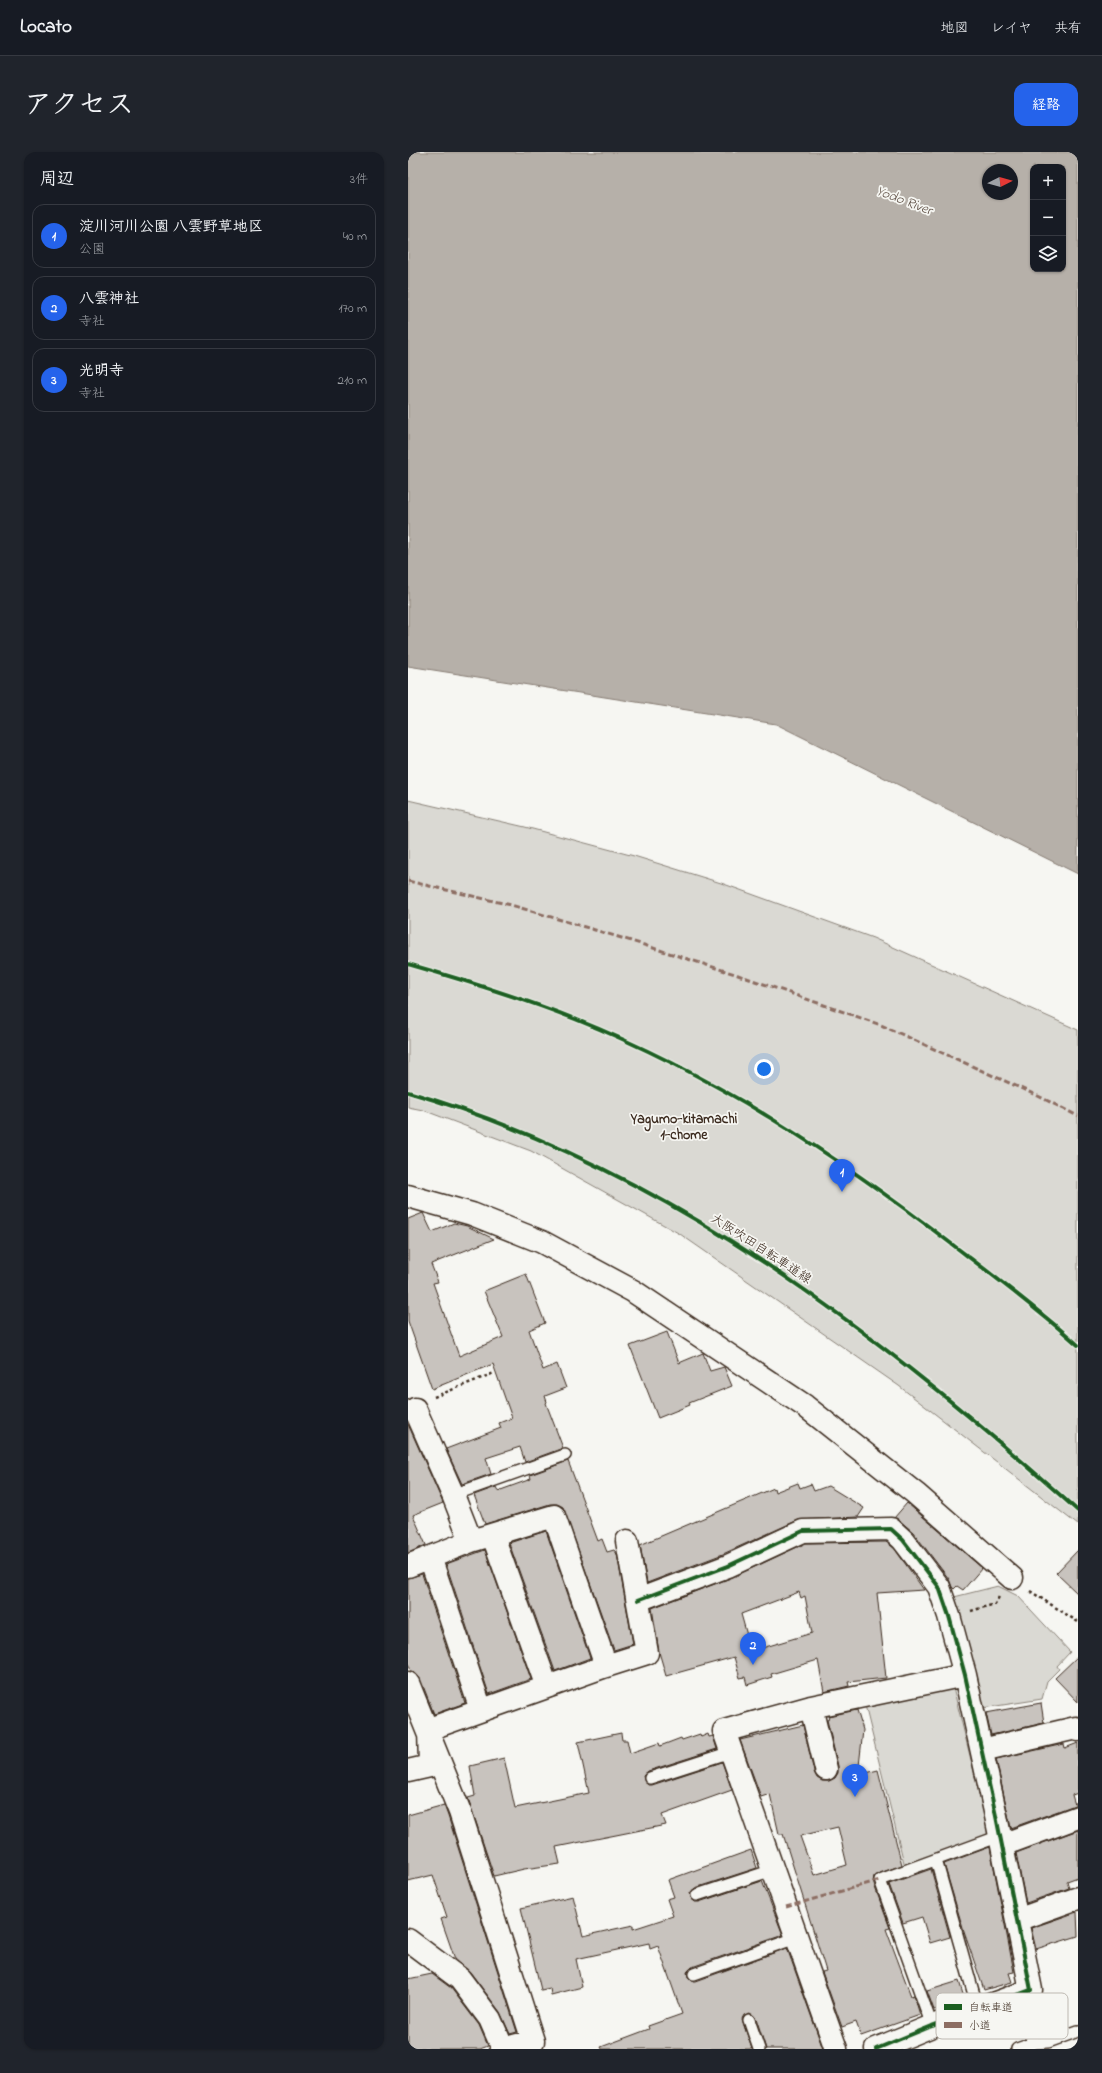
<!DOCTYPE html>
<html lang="ja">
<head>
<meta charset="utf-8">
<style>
  body { margin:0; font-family:"Indie Flower","Klee One",sans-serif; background:#20242c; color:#f1f3f6 }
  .controls { position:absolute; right:12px; top:12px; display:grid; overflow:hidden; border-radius:8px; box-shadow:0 1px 3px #0004 }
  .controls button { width:36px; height:36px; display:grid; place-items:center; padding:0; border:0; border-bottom:1px solid #363941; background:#171b24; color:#f1f3f6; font:20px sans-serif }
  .compass { position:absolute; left:574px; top:12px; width:36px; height:36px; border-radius:50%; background:#171b24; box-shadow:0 1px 3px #0004; rotate:84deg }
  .you { position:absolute; left:356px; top:917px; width:14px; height:14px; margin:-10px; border:3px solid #fff; border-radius:50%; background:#1a73e8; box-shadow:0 0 0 6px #1a73e833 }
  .badge { display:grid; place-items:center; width:26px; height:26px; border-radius:50%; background:#2563eb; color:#fff; font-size:13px; font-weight:700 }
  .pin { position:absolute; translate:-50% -33px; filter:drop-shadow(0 1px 2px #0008) }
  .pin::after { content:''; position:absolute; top:21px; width:14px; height:12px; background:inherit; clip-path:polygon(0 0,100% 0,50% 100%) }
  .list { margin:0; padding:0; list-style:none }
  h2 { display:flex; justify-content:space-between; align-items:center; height:52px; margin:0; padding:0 16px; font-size:17px }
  h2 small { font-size:13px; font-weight:400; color:#9ea1a6 }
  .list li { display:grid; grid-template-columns:26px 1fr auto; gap:12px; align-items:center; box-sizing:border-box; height:64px; margin:0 8px 8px; padding:0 8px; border:1px solid #363941; border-radius:12px }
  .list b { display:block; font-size:15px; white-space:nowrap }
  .list p { margin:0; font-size:13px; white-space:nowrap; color:#9ea1a6 }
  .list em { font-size:13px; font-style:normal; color:#9ea1a6 }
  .icon { flex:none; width:22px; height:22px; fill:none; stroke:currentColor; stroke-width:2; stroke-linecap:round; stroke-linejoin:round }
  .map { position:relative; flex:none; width:670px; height:1897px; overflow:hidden; border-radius:12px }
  header { display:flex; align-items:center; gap:24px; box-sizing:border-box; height:56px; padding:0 20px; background:#171b24; border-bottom:1px solid #363941 }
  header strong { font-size:19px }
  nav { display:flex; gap:22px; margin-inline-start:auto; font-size:14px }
  .intro { display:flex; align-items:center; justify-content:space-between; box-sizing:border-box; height:96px; padding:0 24px }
  h1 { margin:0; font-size:28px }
  .button { padding:10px 18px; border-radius:12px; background:#2563eb; color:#fff; font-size:14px; font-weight:700 }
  main { display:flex; gap:24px; padding:0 24px }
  aside { flex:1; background:#171b24; border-radius:12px; box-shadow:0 1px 3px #0004 }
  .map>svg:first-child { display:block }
</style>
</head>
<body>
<header>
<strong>Locato</strong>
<nav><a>地図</a><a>レイヤ</a><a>共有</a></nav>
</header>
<div class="intro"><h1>アクセス</h1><a class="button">経路</a></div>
<main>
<aside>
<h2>周辺<small>3件</small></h2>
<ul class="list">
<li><span class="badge">1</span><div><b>淀川河川公園 八雲野草地区</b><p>公園</p></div><em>40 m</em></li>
<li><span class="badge">2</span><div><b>八雲神社</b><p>寺社</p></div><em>170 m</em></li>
<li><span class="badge">3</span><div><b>光明寺</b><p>寺社</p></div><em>210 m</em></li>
</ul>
</aside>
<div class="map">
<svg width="670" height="1897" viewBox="0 0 670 1897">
  <rect width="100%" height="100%" fill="#f6f6f2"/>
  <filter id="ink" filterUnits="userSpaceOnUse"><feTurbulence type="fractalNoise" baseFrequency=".025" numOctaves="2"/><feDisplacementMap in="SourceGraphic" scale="8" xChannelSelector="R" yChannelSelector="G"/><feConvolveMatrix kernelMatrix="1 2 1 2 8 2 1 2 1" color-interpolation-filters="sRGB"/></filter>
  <g filter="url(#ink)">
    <path fill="#dad9d3" stroke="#8a8278" d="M0,648L117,675L226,704L313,731L465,786L670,878V1373L491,1234L272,1082L123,999L15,958L0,955Z
      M590,1434L610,1444L662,1500L649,1514L651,1517L639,1529L634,1547L575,1556L546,1445Z
      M545,1535L582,1685L497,1715L456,1549Z"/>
    <path fill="#b6b0a9" stroke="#857a71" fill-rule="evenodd" d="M0,0H670V722L368,572L0,514ZM625,15H655V117H625ZM580,18H604V42H580Z"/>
    <path fill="#c8c3be" stroke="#3b2a1e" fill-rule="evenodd" d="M15,1061L24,1080L46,1071L59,1074L86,1087L23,1112L30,1130L25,1131L51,1204L95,1185L76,1139L118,1122L137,1171L121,1178L135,1218L149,1212L158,1236L137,1244L139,1250L138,1251L155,1296L117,1310L112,1295L78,1306L83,1322L54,1332L38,1297L93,1276L91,1271L104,1266L85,1212L24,1237L0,1169V1067Z
      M259,1180L271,1211L295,1201L302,1219L316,1215L324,1234L281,1251L282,1253L250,1266L222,1194Z
      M0,1272L35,1351L5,1363L18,1393L0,1401Z
      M160,1309L190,1389L194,1387L199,1400L206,1398L209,1402L225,1492L206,1498L155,1355L149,1352H142L77,1372L66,1343L88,1335L90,1339L123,1327L122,1323Z
      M390,1331L392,1336L403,1332L406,1339L420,1334L456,1356L450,1365L390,1368L315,1402L239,1431L232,1393L366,1336L367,1340Z
      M499,1351L574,1416L555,1438L549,1434L546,1437L544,1435L541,1427L505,1380L491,1368L486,1366Z
      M138,1379L182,1506L147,1519L101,1391Z
      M478,1390L486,1396L516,1438L469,1441L478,1526L440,1530L441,1534L416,1540L410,1508L363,1522L364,1525L339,1533L337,1525L332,1526L326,1505L258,1524L251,1500L244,1456L325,1425L398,1391ZM391,1440L393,1446L397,1444L404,1481L354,1496L353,1491L342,1494L333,1462Z
      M77,1398L123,1527L81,1542L38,1412Z
      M670,1398V1442L648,1421Z
      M14,1422L57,1551L26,1562L12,1526L3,1519L0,1511V1426Z
      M670,1504V1550L647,1526Z
      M633,1551L636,1571L583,1583L578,1561Z
      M449,1558L455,1578L450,1623L470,1618L494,1713L469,1722L466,1724L465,1730L482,1776L478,1777L503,1844L506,1843L512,1863L453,1884L448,1870L434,1875L414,1820L418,1819L375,1682H371L362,1642L353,1645L332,1588L395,1573L406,1620L409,1626L414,1629H421L427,1626L430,1621V1614L419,1568L421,1567L420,1564ZM430,1675L439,1713L406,1723L392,1684Z
      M213,1581L214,1588H219L222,1601L251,1591L252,1594L273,1586L274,1588L292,1582L293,1585L300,1582L301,1585L305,1584L309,1597L240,1619L235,1624L236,1628L240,1633H244L314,1610L324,1638L254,1663L258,1673L148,1695L152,1712L116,1717L86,1724L60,1646L67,1644L62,1614L96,1606L107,1656L181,1641L170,1590Z
      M670,1591V1641L664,1643L667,1653L603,1676L588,1607L656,1592L657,1596Z
      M36,1653L40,1664L109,1880L102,1882L92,1860L62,1820L47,1807L33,1767L39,1765L25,1723L0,1729V1663Z
      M670,1678V1725L659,1729L661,1736L618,1751L608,1701Z
      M582,1695L606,1820L601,1821L604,1830L576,1838L556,1780L536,1712Z
      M343,1698L349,1716L287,1736L282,1741L283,1746L287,1750H291L354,1729L375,1783L284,1815L279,1820L280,1825L284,1829H288L379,1796L415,1897H358L348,1866L342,1861L336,1863L334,1867L344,1897H194L193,1895L241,1877L240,1874L274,1862L250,1794L242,1797L241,1791L168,1807L174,1835L143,1843L142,1836L133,1838L113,1756L165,1744L175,1784L225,1773V1777L265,1764L259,1747L266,1745L260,1728Z
      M523,1717L542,1785L522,1791L514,1765L495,1771L481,1732Z
      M669,1760L670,1784L628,1797L623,1776Z
      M24,1822L43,1836L71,1873L80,1894L72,1897H0V1827Z
      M551,1829L557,1849L526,1858L519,1839Z"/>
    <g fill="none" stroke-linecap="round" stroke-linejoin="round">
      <defs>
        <path id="service" d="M45,1343L157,1303
          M242,1626L323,1600
          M528,1708L570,1857
          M289,1743L365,1718
          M286,1822L388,1786
          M610,1843L626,1891
          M341,1868L351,1897
          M524,1874L472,1728L592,1684
          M609,1897L626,1891L640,1890L670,1879"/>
        <path id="minor" d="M0,1044L64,1062L134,1090L225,1139L397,1254L508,1342L604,1426
          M7,1257L45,1343L63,1389
          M85,1384L139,1535
          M22,1405L73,1558
          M0,1414L63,1389L146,1364L198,1514
          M230,1448L320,1414L395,1379L483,1377L495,1388L531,1435L541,1464L557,1523L588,1664L623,1838L524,1874L468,1897
          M0,1531L52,1660L125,1889L95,1897
          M403,1555L418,1617
          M574,1598L668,1576L670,1578
          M0,1619L22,1614L21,1577L198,1514L239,1501L219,1389
          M594,1693L670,1665
          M609,1768L670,1746
          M0,1788L52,1827L82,1867L95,1897
          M428,1897L316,1579L403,1555L557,1523"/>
      </defs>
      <use href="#service" stroke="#3b2a1e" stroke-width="14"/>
      <use href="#minor" stroke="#3b2a1e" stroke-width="25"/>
      <path stroke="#3b2a1e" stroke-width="2.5" stroke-dasharray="3 3" stroke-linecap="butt" d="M0,940C258,1015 473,1183 670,1359
        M26,1245L86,1221
        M622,1439L670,1470
        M563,1459L587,1452L592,1443"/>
      <use href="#service" stroke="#f6f6f2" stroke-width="11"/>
      <use href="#minor" stroke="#f6f6f2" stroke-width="22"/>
      <path stroke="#8d6e63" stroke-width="3" stroke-dasharray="6 3" stroke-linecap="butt" d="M0,729L103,753L217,787L330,823L473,873L630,944L670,964
        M378,1755L472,1728"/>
      <defs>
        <path id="cycleway" d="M0,812C56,828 113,846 167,867C305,922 428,1003 545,1093C587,1125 630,1157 670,1193
          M0,940C258,1015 473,1183 670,1359
          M230,1448L320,1414L395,1379L483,1377L495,1388L531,1435L541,1464L557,1523L588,1664L623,1838L524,1874L468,1897"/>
      </defs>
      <use href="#cycleway" stroke="#f6f6f2" stroke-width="6"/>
      <use href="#cycleway" stroke="#1b5e20" stroke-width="4"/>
    </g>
  </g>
  <g text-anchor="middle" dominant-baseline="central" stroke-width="3.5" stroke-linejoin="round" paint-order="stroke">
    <g font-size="13" fill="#3b2a1e" stroke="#f6f6f2">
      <text transform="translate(353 1097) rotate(33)">大阪吹田自転車道線</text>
    </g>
    <g font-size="14" font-style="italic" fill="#605248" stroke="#f6f6f2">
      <text transform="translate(496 49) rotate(21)">Yodo River</text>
    </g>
    <g font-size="14" font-weight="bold" fill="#3b2a1e" stroke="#f6f6f2">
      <text x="276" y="967">Yagumo-kitamachi<tspan x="276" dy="16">1-chome</tspan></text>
    </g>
  </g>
  <rect x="528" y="1841" width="132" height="46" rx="6" fill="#f6f6f2" stroke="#beb9b2" stroke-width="1"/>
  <rect x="536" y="1852" width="18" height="6" fill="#1b5e20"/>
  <rect x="536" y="1870" width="18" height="6" fill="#8d6e63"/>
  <g font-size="11" fill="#3b2a1e">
    <text x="561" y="1859">自転車道</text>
    <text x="561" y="1877">小道</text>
  </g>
</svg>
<div class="controls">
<button>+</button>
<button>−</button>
<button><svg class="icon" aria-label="layers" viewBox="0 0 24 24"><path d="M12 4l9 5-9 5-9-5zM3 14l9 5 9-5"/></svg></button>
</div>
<svg class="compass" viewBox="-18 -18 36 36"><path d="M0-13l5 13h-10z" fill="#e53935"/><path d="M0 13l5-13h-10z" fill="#9ea1a6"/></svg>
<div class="you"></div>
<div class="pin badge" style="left:434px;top:1040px">1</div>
<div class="pin badge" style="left:345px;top:1513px">2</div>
<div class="pin badge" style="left:447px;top:1645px">3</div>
</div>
</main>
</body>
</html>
